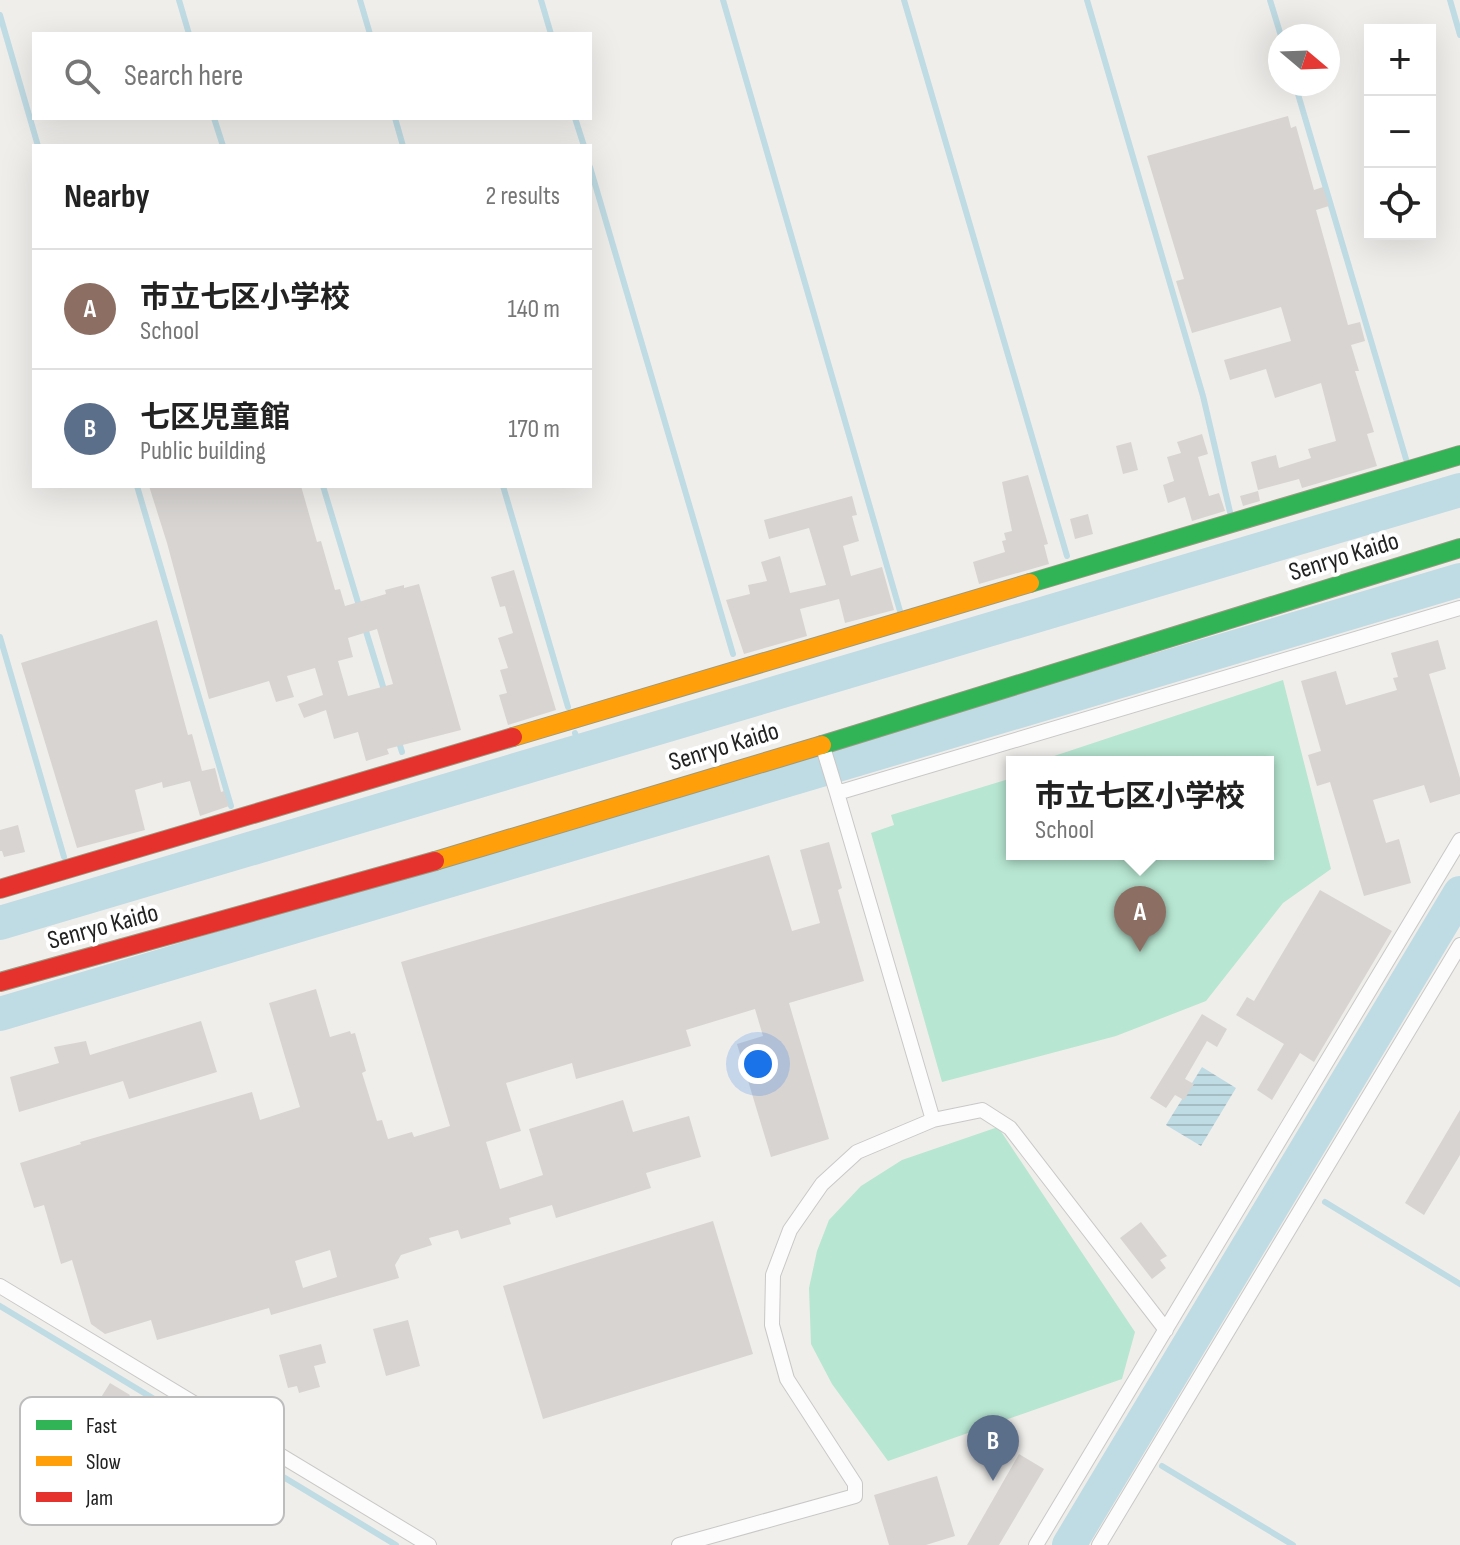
<!DOCTYPE html>
<html lang="en">
<head>
<meta charset="utf-8">
<style>
  body { margin:0; font-family:"Sofia Sans Condensed","Noto Sans JP",sans-serif; background:#f6f6f6; color:#222 }
  .controls { position:absolute; right:24px; top:24px; display:grid; overflow:hidden; border-radius:0px; box-shadow:0 8px 32px #0002 }
  .controls button { width:72px; height:72px; display:grid; place-items:center; padding:0; border:0; border-bottom:2px solid #e0e0e0; background:#fff; color:#222; font:40px sans-serif }
  .compass { position:absolute; left:1268px; top:24px; width:72px; height:72px; border-radius:50%; background:#fff; box-shadow:0 8px 32px #0002; rotate:109deg }
  .you { position:absolute; left:758px; top:1064px; width:28px; height:28px; margin:-20px; border:6px solid #fff; border-radius:50%; background:#1a73e8; box-shadow:0 0 0 12px #1a73e833 }
  .badge { display:grid; place-items:center; width:52px; height:52px; border-radius:50%; background:#b45309; color:#fff; font-size:26px; font-weight:700 }
  .pin { position:absolute; translate:-50% -66px; filter:drop-shadow(0 2px 4px #0008) }
  .pin::after { content:''; position:absolute; top:42px; width:28px; height:24px; background:inherit; clip-path:polygon(0 0,100% 0,50% 100%) }
  .popup { position:absolute; left:1006px; top:756px; width:268px; height:104px; box-sizing:border-box; display:grid; place-content:center; border-radius:0px; background:#fff; filter:drop-shadow(0 2px 6px #0005); font-size:26px; white-space:nowrap; color:#767676 }
  .popup b { font-size:30px; color:#222 }
  .popup::after { content:''; position:absolute; left:50%; top:100%; margin-left:-16px; border:16px solid transparent; border-top-color:#fff }
  .list { margin:0; padding:0; list-style:none }
  h2 { display:flex; justify-content:space-between; align-items:center; height:104px; margin:0; padding:0 32px; font-size:34px }
  h2 small { font-size:26px; font-weight:400; color:#767676 }
  .list li { display:grid; grid-template-columns:52px 1fr auto; gap:24px; align-items:center; box-sizing:border-box; height:120px; padding:0 32px; border-top:2px solid #e0e0e0 }
  .list b { display:block; font-size:30px; white-space:nowrap }
  .list p { margin:0; font-size:26px; white-space:nowrap; color:#767676 }
  .list em { font-size:26px; font-style:normal; color:#767676 }
  .icon { flex:none; width:44px; height:44px; fill:none; stroke:currentColor; stroke-width:2; stroke-linecap:round; stroke-linejoin:round }
  .map { position:relative; flex:none; width:1460px; height:1545px; overflow:hidden }
  .search { position:absolute; background:#fff; box-shadow:0 8px 32px #0002; left:32px; top:32px; width:560px; height:88px; display:flex; align-items:center; gap:20px; box-sizing:border-box; padding:0 28px; border-radius:0px; color:#767676; font-size:30px }
  .panel { position:absolute; background:#fff; box-shadow:0 8px 32px #0002; left:32px; top:144px; width:560px; height:344px; border-radius:0px }
  .map>svg:first-child { display:block }
</style>
</head>
<body>
<div class="map">
<svg width="1460" height="1545" viewBox="0 0 1460 1545">
  <defs>
    <pattern id="water-rules" width="6" height="5" patternUnits="userSpaceOnUse" patternTransform="scale(2)"><rect width="6" height="5" fill="#bfdbe3"/><path d="M0 2.5h6" fill="none" stroke="#a4bcc2"/></pattern>
  </defs>
  <rect width="100%" height="100%" fill="#f0eeeb"/>
  <path fill="#b7e6d2" d="M1283,680L1331,869L1283,903L1206,1001L1116,1036L942,1082L871,833L894,825L891,815L1012,778V854H1268V762H1036Z
    M998,1127L1135,1332L1122,1379L888,1461L832,1384L811,1344L809,1288L817,1251L829,1220L861,1186L902,1160Z"/>
  <path fill="url(#water-rules)" d="M1202,1067L1236,1088L1201,1146L1166,1125Z"/>
  <g fill="none" stroke-linecap="round" stroke-linejoin="round">
    <path stroke="#bfdbe3" stroke-width="6" d="M179,0L189,34
      M360,0L370,34
      M541,0L551,34
      M723,0L900,611
      M904,0L1067,556
      M1087,0L1203,396L1230,512
      M1270,0L1281,36
      M1450,0L1460,35
      M0,15L38,146
      M1295,84L1406,459
      M214,118L223,146
      M395,118L403,146
      M575,118L584,146
      M590,167L733,654
      M137,486L231,806
      M323,486L360,609
      M503,486L568,707
      M1416,491L1419,501
      M1237,545L1240,555
      M1078,595L1079,601
      M365,628L385,693
      M0,637L64,857
      M909,646L911,652
      M744,693L746,701
      M575,733L581,750
      M398,739L402,752
      M413,791L415,799
      M241,841L244,850
      M76,892L78,899
      M1449,911L1456,915
      M1289,1179L1300,1186
      M1325,1202L1460,1284
      M0,1306L396,1545
      M1128,1446L1137,1452
      M1162,1466L1293,1545"/>
    <path stroke="#bfdbe3" stroke-width="34" d="M0,923L1460,490
      M0,1014L1460,580
      M1069,1545L1460,893"/>
  </g>
  <path fill="#d7d4d2" fill-rule="evenodd" d="M1288,116L1291,128L1296,126L1314,190L1323,187L1329,206L1316,210L1348,325L1360,322L1365,341L1351,345L1359,371H1355L1374,432L1367,434L1377,466L1302,488L1299,479L1258,490L1251,462L1276,455L1279,468L1311,458L1308,449L1336,441L1321,383L1275,398L1266,369L1230,380L1224,360L1291,341L1281,307L1192,333L1176,281L1184,279L1147,156Z
    M1202,434L1208,454L1198,457L1209,496L1219,493L1225,511L1192,521L1185,497L1168,503L1163,485L1174,481L1167,457L1181,453L1177,442Z
    M1131,442L1138,470L1123,474L1116,446Z
    M1028,475L1048,544L1044,545L1049,564L979,584L973,562L1005,552L1002,541L1006,540L1004,533L1012,531L1002,482Z
    M149,486H301L317,542L321,541L335,590L340,589L345,606L386,594L385,590L404,585V588L419,584L461,730L387,749L389,754L366,761L358,732L334,739L326,710L304,718L298,704L323,695L315,668L287,676L294,697L276,702L269,681L209,699L167,543ZM377,629L393,684L348,696L338,661L353,657L348,638Z
    M1258,491L1260,501L1243,506L1240,496Z
    M852,496L857,515L852,516L859,541L843,546L851,576L882,567L894,610L845,623L839,599L800,609L807,636L744,654L726,600L750,594L748,585L767,581L761,562L780,556L790,593L826,585L809,528L769,539L764,520Z
    M1088,514L1093,534L1075,539L1070,519Z
    M514,570L556,710L508,725L499,695L507,693L500,670L508,668L498,638L513,633L505,606L500,607L491,577Z
    M157,620L188,735L192,734L202,771L215,768L221,792L224,791L229,806L200,816L190,781L163,788L162,782L135,790L145,830L77,848L21,663Z
    M1438,640L1446,669L1429,674L1460,778V794L1430,803L1424,785L1373,800L1386,843L1399,839L1411,883L1364,896L1330,782L1317,786L1308,755L1321,751L1301,681L1336,671L1346,705L1397,690L1393,678L1398,677L1391,653Z
    M18,825L25,852L4,857L2,851H0V830Z
    M829,842L842,888L838,890L864,981L789,1003L829,1139L771,1157L737,1044L763,1036L755,1009L686,1030L691,1046L576,1079L572,1063L506,1083L521,1131L486,1142L500,1189L543,1175L529,1129L623,1100L633,1132L689,1116L701,1157L646,1173L651,1188L556,1218L552,1205L509,1218L511,1224L461,1239L458,1230L429,1238L432,1245L401,1255L395,1265L399,1278L271,1315L269,1308L157,1340L151,1320L105,1334L91,1324L72,1260L61,1264L44,1205L34,1208L20,1163L81,1144L80,1142L252,1092L260,1120L300,1107L269,1003L316,989L330,1037L350,1031L351,1034L355,1033L366,1071L362,1073L377,1121L382,1120L388,1139L412,1132L414,1137L450,1126L401,962L769,855L792,931L820,923L800,850ZM330,1250L337,1277L303,1288L295,1261Z
    M1320,890L1392,931L1314,1062L1300,1053L1272,1100L1257,1090L1284,1044L1236,1015L1247,997L1254,1001Z
    M1202,1014L1227,1029L1217,1047L1207,1041L1185,1079L1194,1084L1184,1100L1175,1095L1166,1108L1150,1098Z
    M201,1021L217,1072L129,1099L123,1081L19,1112L10,1077L59,1063L54,1047L86,1041L90,1055Z
    M1460,1110V1155L1424,1215L1405,1203Z
    M713,1221L753,1354L543,1419L503,1286Z
    M1141,1222L1167,1256L1160,1260L1166,1268L1152,1279L1120,1238Z
    M408,1320L420,1366L386,1376L373,1329Z
    M321,1344L326,1363L314,1366L320,1387L299,1393L297,1386L288,1388L279,1355Z
    M110,1383L130,1395L110,1427L90,1415Z
    M1019,1454L1044,1469L999,1545H967Z
    M937,1476L955,1536L926,1545H889L874,1495Z"/>
  <g fill="none" stroke-linecap="round" stroke-linejoin="round">
    <defs>
      <path id="street" d="M822,744L837,793L1460,608
        M837,793L933,1120L982,1110L1010,1128L1166,1330
        M0,1286L429,1545
        M679,1545L855,1496V1484L787,1379L772,1325L773,1275L790,1230L822,1184L857,1152L933,1120
        M1036,1545L1460,840
        M1099,1545L1460,945"/>
      <path id="fast" d="M1030,583L1460,455
        M822,745L1460,548"/>
      <path id="slow" d="M513,737L1030,583
        M435,861L822,745"/>
      <path id="jam" d="M0,889L513,737
        M0,982L435,861"/>
    </defs>
    <use href="#street" stroke="#c9c8c7" stroke-width="16"/>
    <use href="#fast" stroke="#999a82" stroke-width="20"/>
    <use href="#slow" stroke="#999a82" stroke-width="20"/>
    <use href="#jam" stroke="#999a82" stroke-width="20"/>
    <use href="#street" stroke="#fdfcfc" stroke-width="14"/>
    <use href="#fast" stroke="#30b455" stroke-width="18"/>
    <use href="#slow" stroke="#ff9f0a" stroke-width="18"/>
    <use href="#jam" stroke="#e5322d" stroke-width="18"/>
  </g>
  <g text-anchor="middle" dominant-baseline="central" stroke-width="8" stroke-linejoin="round" paint-order="stroke">
    <g font-size="26" fill="#222" stroke="#fff">
      <text transform="translate(1344 557) rotate(-17)">Senryo Kaido</text>
      <text transform="translate(724 747) rotate(-17)">Senryo Kaido</text>
      <text transform="translate(103 927) rotate(-15)">Senryo Kaido</text>
    </g>
  </g>
  <rect x="20" y="1397" width="264" height="128" rx="12" fill="#fff" stroke="#bdbdbd" stroke-width="2"/>
  <rect x="36" y="1420" width="36" height="10" fill="#30b455"/>
  <rect x="36" y="1456" width="36" height="10" fill="#ff9f0a"/>
  <rect x="36" y="1492" width="36" height="10" fill="#e5322d"/>
  <g font-size="22" fill="#222">
    <text x="86" y="1433">Fast</text>
    <text x="86" y="1469">Slow</text>
    <text x="86" y="1505">Jam</text>
  </g>
</svg>
<div class="controls">
<button>+</button>
<button>−</button>
<button><svg class="icon" aria-label="locate" viewBox="0 0 24 24"><circle cx="12" cy="12" r="6"/><path d="M12 2v4M12 18v4M2 12h4M18 12h4"/></svg></button>
</div>
<svg class="compass" viewBox="-18 -18 36 36"><path d="M0-13l5 13h-10z" fill="#e53935"/><path d="M0 13l5-13h-10z" fill="#767676"/></svg>
<div class="you"></div>
<div class="pin badge" style="left:1140px;top:952px;background:#8d6e63">A</div>
<div class="popup"><b>市立七区小学校</b>School</div>
<div class="pin badge" style="left:993px;top:1481px;background:#5c6f8a">B</div>
<div class="search"><svg class="icon" aria-label="search" viewBox="0 0 24 24"><circle cx="10" cy="10" r="6"/><path d="M15 15l6 6"/></svg>Search here</div>
<section class="panel">
<h2>Nearby<small>2 results</small></h2>
<ul class="list">
<li><span class="badge" style="background:#8d6e63">A</span><div><b>市立七区小学校</b><p>School</p></div><em>140 m</em></li>
<li><span class="badge" style="background:#5c6f8a">B</span><div><b>七区児童館</b><p>Public building</p></div><em>170 m</em></li>
</ul>
</section>
</div>
</body>
</html>
